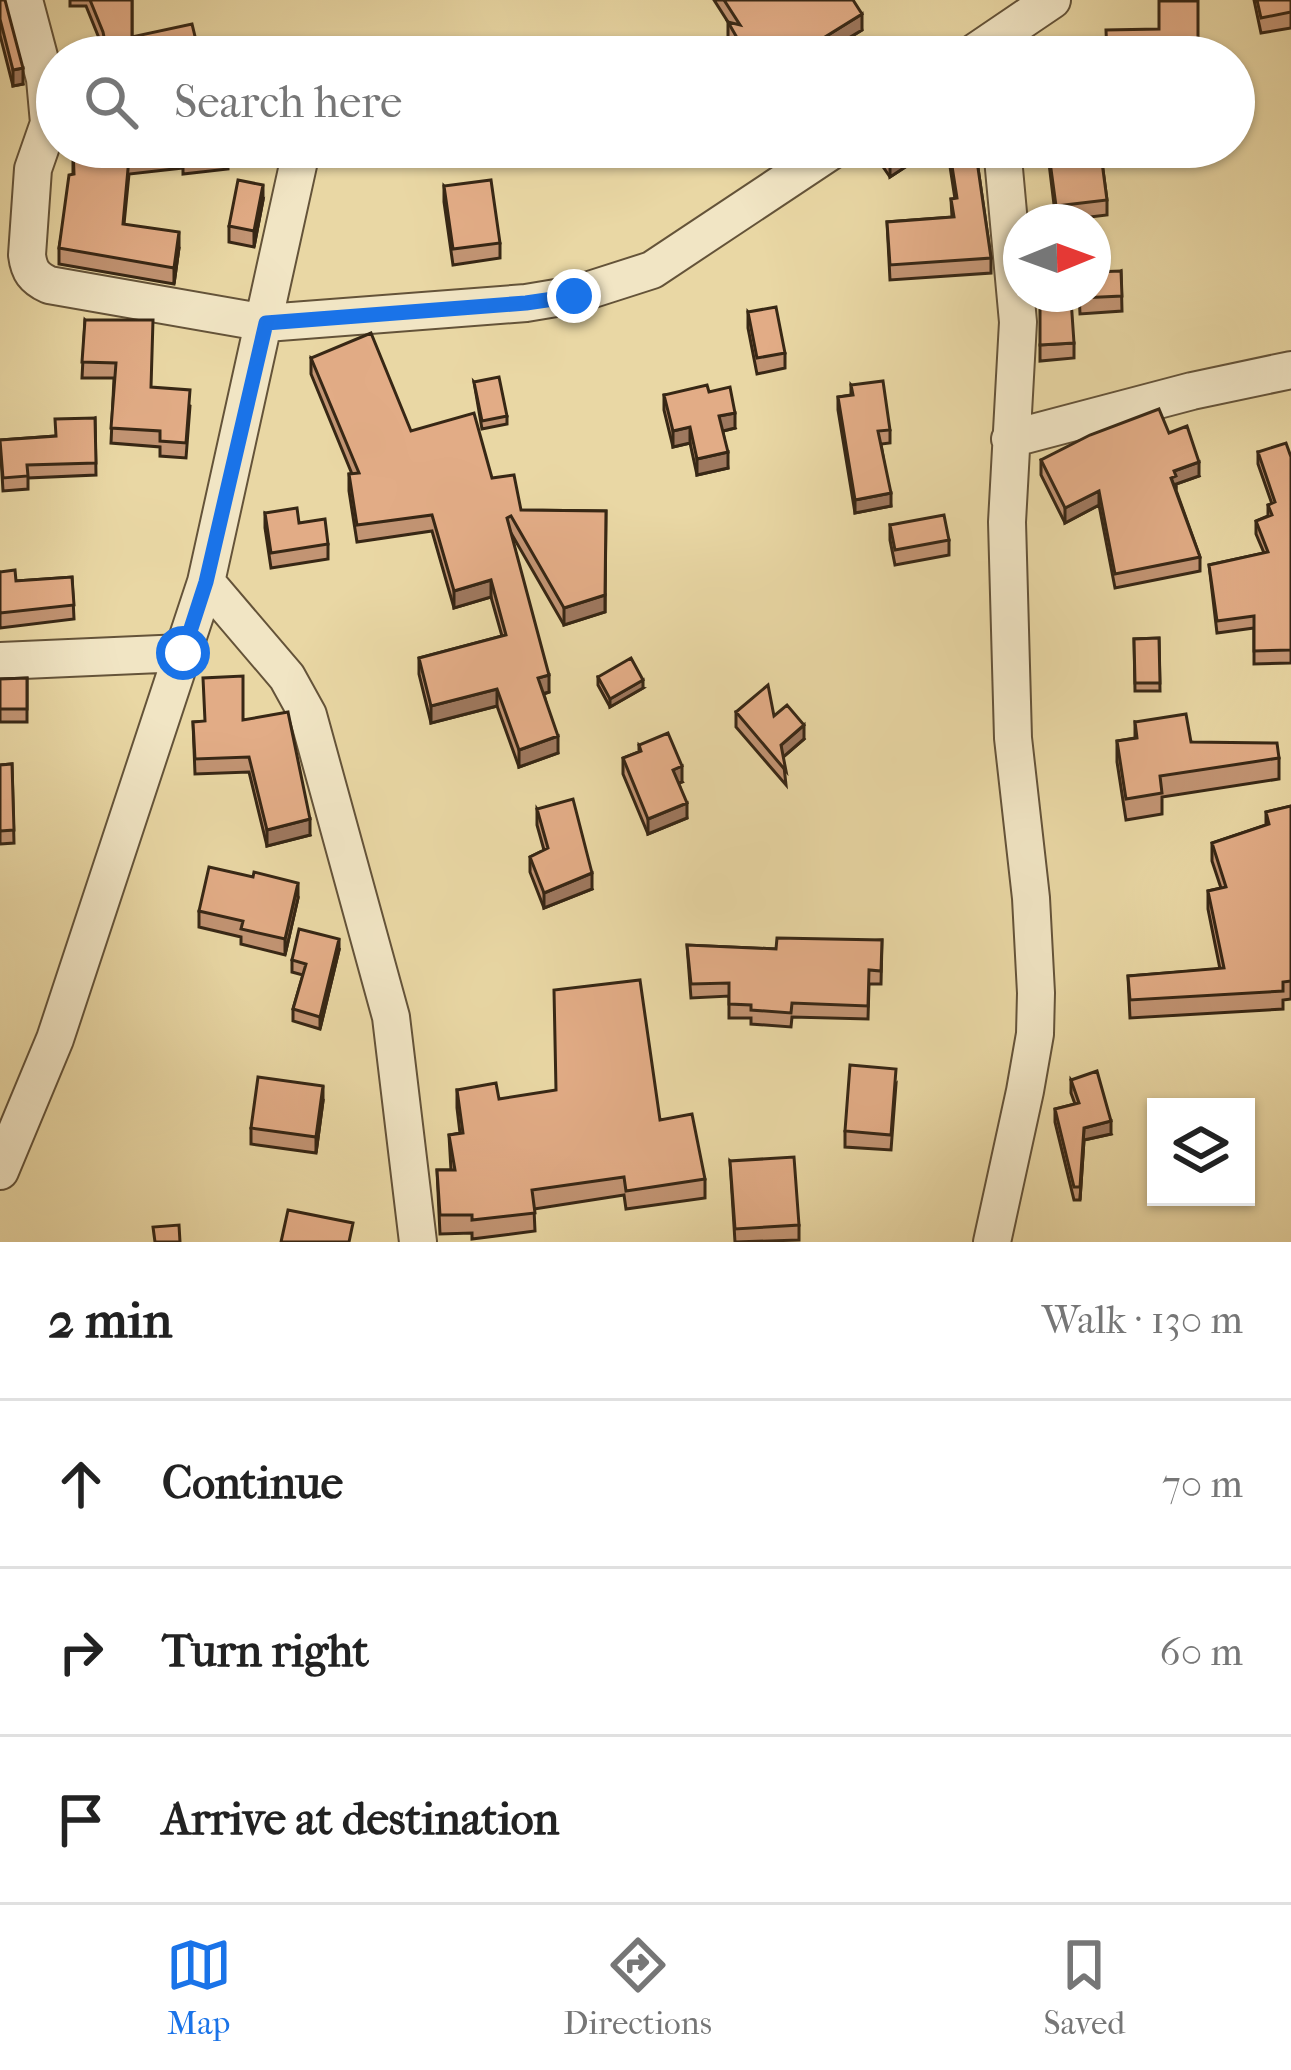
<!DOCTYPE html>
<html lang="en">
<head>
<meta charset="utf-8">
<style>
  body { margin:0; font-family:"IM FELL French Canon",serif; background:#f2f2f2; color:#222 }
  .controls { position:absolute; right:36px; bottom:36px; display:grid; overflow:hidden; border-radius:0px; box-shadow:0 3px 9px #0004 }
  .controls button { width:108px; height:108px; display:grid; place-items:center; padding:0; border:0; border-bottom:3px solid #e0e0e0; background:#fff; color:#222; font:60px sans-serif }
  .compass { position:absolute; left:1003px; top:204px; width:108px; height:108px; border-radius:50%; background:#fff; box-shadow:0 3px 9px #0004; rotate:89deg }
  .stop { position:absolute; width:36px; height:36px; margin:-27px; border:9px solid #1a73e8; border-radius:50%; background:#fff }
  .stop.end { background:#1a73e8; border-color:#fff; box-shadow:0 3px 12px #0008 }
  .list { margin:0; padding:0; list-style:none }
  h2 { display:flex; justify-content:space-between; align-items:center; height:156px; margin:0; padding:0 48px; font-size:51px }
  h2 small { font-size:39px; font-weight:400; color:#767676 }
  .list li { display:grid; grid-template-columns:78px 1fr auto; gap:36px; align-items:center; box-sizing:border-box; height:168px; padding:0 48px; border-top:3px solid #e0e0e0 }
  .list b { display:block; font-size:45px; white-space:nowrap }
  .list em { font-size:39px; font-style:normal; color:#767676 }
  .icon { flex:none; width:66px; height:66px; fill:none; stroke:currentColor; stroke-width:2; stroke-linecap:round; stroke-linejoin:round }
  .map { position:relative; flex:none; width:1291px; height:1242px; overflow:hidden }
  .search { position:absolute; background:#fff; box-shadow:0 3px 9px #0004; left:36px; right:36px; top:36px; height:132px; display:flex; align-items:center; gap:30px; box-sizing:border-box; padding:0 42px; border-radius:66px; color:#767676; font-size:45px }
  .sheet { height:660px; background:#fff }
  nav { display:flex; justify-content:space-around; align-items:center; box-sizing:border-box; height:168px; border-top:3px solid #e0e0e0; background:#fff; font-size:33px; color:#767676 }
  nav a { display:grid; justify-items:center; gap:6px }
  nav .on { color:#1a73e8 }
  .map>svg:first-child { display:block }
</style>
</head>
<body>
<div class="map">
<svg width="1291" height="1242" viewBox="0 0 1291 1242">
  <rect width="100%" height="100%" fill="#e9d7a4"/>
  <filter id="stains"><feTurbulence type="fractalNoise" baseFrequency=".00167" numOctaves="4"/><feColorMatrix values="0 0 0 0 .2 0 0 0 0 .09 0 0 0 0 .02 0 0 0 .5 -.17"/></filter>
  <radialGradient id="worn" r=".72"><stop offset=".6" stop-color="#630" stop-opacity="0"/><stop offset="1" stop-color="#630" stop-opacity=".3"/></radialGradient>
  <g fill="none" stroke-linecap="round" stroke-linejoin="round">
    <defs>
      <path id="street" d="M24,0L45,79L49,123L33,169L27,255C29,271 34,278 49,285L266,323L526,303L574,295L652,270L837,147
        M968,57L1052,0
        M1010,439L1192,391L1291,370
        M206,582L287,677L308,715L391,1017L418,1242
        M0,661L183,653
        M0,1171L55,1039L206,582L302,147
        M992,1242L1025,1091L1035,1034L1036,993L1031,898L1013,738L1007,522L1018,322L1002,147"/>
    </defs>
    <use href="#street" stroke="#645339" stroke-width="40"/>
    <use href="#street" stroke="#f1e5c4" stroke-width="36"/>
  </g>
  <path fill="#c29473" stroke="#372715" stroke-width="3" d="M0,0L23,84L13,86L0,35Z
    M70,0H132V37L200,57H105L103,48L86,6H70Z
    M714,0H853L862,30L818,57H739L728,38V22Z
    M1254,0H1291V28L1261,33Z
    M73,147H227L228,169L183,174V168L129,174L124,224L179,248L174,284L59,264V248L73,174Z
    M875,147H936L890,177L875,155Z
    M947,147H975L991,258V273L890,280L887,222L952,217L951,199H955Z
    M1025,147H1100L1107,200V215L1056,221L1048,155L1025,156Z
    M444,186L500,243V258L453,265L444,202Z
    M263,200L254,247L229,242V226Z
    M1121,271L1122,311L1080,314L1079,294Z
    M748,312L785,353V368L757,374L748,328Z
    M85,320L151,387L190,406L186,458L160,456V447L111,443L114,378H82Z
    M1074,343V358L1040,361V345Z
    M311,358L411,431L492,478L521,510L606,511L605,612L564,625L511,533L549,692L544,694L558,753L519,767L497,706L431,723L419,674V658L502,636L491,597L454,608L432,531L357,542L349,491V474H352L311,374Z
    M474,382L507,416V424L482,429Z
    M851,385L890,430V443L881,444L891,506L855,513L838,410V397L851,395Z
    M709,392L735,428L723,431L728,468L697,475L690,443L673,447L664,410V395Z
    M95,418L96,475L28,478V489L3,491L0,440L55,436Z
    M1169,433L1199,476L1176,484V490L1200,557V571L1115,588L1099,505L1065,523L1041,475V460Z
    M1258,452L1291,457V663L1254,664V628L1217,633L1209,565L1264,553L1256,534V521L1268,516V505L1272,504L1258,464Z
    M265,513L328,544V559L271,568L265,528Z
    M890,525L949,540V555L895,565L890,540Z
    M0,572L16,581L72,577L74,619L0,628Z
    M1159,638L1160,691H1135L1134,639Z
    M598,677L643,688L610,707L598,685Z
    M27,678V722H0V679Z
    M736,712L774,716L804,739L783,757L786,785L736,727Z
    M243,720L310,835L267,846L249,772L195,774L193,722Z
    M1135,722L1191,742L1279,758V779L1162,797V814L1126,820L1117,762V741L1135,738Z
    M639,745L682,782L679,783L687,818L648,834L623,774V758L639,752Z
    M12,764L14,843L0,844V765Z
    M1291,806V999L1283,1000V1009L1130,1018L1128,976L1220,969L1208,909V891L1221,888L1212,861V843L1266,825V812Z
    M537,809L592,889L544,908L530,872V857L544,850L537,825Z
    M298,898L285,955L241,944V937L199,927V911Z
    M882,940L881,984H869L868,1019L792,1017L791,1027L751,1024V1018H729V996L691,998L687,945L776,949Z
    M339,950L320,1029L293,1021V1009L303,975L292,972V960Z
    M1071,1080L1111,1134L1084,1140L1080,1200H1074L1055,1122V1109L1075,1104L1071,1093Z
    M896,1084L891,1150L845,1147V1131Z
    M457,1090L499,1099L660,1120L705,1179V1198L626,1209L624,1195L534,1209L535,1231L472,1239V1233L440,1234L437,1170H451L449,1135L460,1133L457,1108Z
    M323,1101L316,1153L251,1144V1128Z
    M730,1161L799,1225V1240L735,1242Z"/>
  <path fill="#9e785e" stroke="#372715" stroke-width="3" d="M862,14V30L817,57L812,45Z
    M23,68V84L13,86V70Z
    M1248,95V110L1234,115V99Z
    M913,147H936L890,177V162Z
    M263,185V200L254,247V231Z
    M179,232V248L174,284V268Z
    M735,413V428L719,432V416Z
    M690,427V443L673,447V431Z
    M728,452V468L697,475V459Z
    M1199,462V476L1176,484V490L1171,478L1174,471Z
    M1099,491V505L1065,523V508Z
    M891,493V506L855,513V500Z
    M491,580V597L454,608V591Z
    M605,595V612L564,625V608Z
    M549,675V692L538,695V678Z
    M643,680V688L610,707V699Z
    M497,689V706L431,723V706Z
    M804,725V739L781,759V745Z
    M558,736V753L519,767V750Z
    M682,766V782L673,785V770Z
    M687,803V818L648,834V819Z
    M310,819V835L267,846V830Z
    M592,873V889L544,908V893Z
    M298,883V898L285,955V939Z
    M339,939V950L320,1029V1017Z
    M323,1086V1101L316,1153V1137Z
    M1111,1121V1134L1084,1140L1080,1200L1084,1128Z"/>
  <path fill="#e2ac86" stroke="#372715" stroke-width="3" d="M0,0H5L23,68L13,70L0,19Z
    M90,0H132V37L192,24L200,57H108L103,32Z
    M724,0H853L862,14L812,45L818,57H748L728,22L740,25Z
    M1257,0H1291V12L1261,18Z
    M1159,1H1198V57H1107L1106,30L1159,29Z
    M1057,54V57L1020,56Z
    M1241,72L1248,95L1234,99V74Z
    M73,147H227L228,153L183,158V152L129,158L123,224L179,232L174,268L59,248L69,175L74,174Z
    M879,147H913L890,162Z
    M949,147H975L991,258L890,265L887,222L954,217L951,199L957,198Z
    M1048,147H1100L1107,200L1056,206Z
    M238,180L263,185L254,231L229,226Z
    M491,180L500,243L453,249L444,186Z
    M1121,271L1122,296L1080,298V294H1093V272Z
    M1071,299L1074,343L1040,345V302Z
    M776,307L785,353L757,358L748,312Z
    M85,320H153L151,387L190,390L186,443L160,441V431L111,428L116,363L82,362Z
    M371,333L411,431L474,413L492,478L514,475L521,510L606,511L605,595L564,608L511,516L507,518L549,675L538,678L558,736L519,750L497,689L431,706L419,658L506,635L491,580L454,591L432,515L357,525L349,474L359,473L311,358Z
    M499,377L507,416L482,421L474,382Z
    M883,381L890,430L878,431L891,493L855,500L838,397L853,395L851,385Z
    M707,385L709,392L730,387L735,413L719,416L728,452L697,459L690,427L673,431L664,395Z
    M1159,409L1169,433L1187,426L1199,462L1174,471L1176,476L1171,478L1200,557L1115,574L1099,491L1065,508L1041,460L1090,435Z
    M95,418L96,463L27,465L28,476L3,478L0,440L56,436L55,419Z
    M1286,443L1291,457V650L1254,651V616L1217,621L1209,565L1268,552L1256,521L1272,515L1268,505L1275,502L1258,452Z
    M297,508L299,523L325,519L328,544L271,553L265,513Z
    M944,515L949,540L895,550L890,525Z
    M15,570L16,581L72,577L74,605L0,613V572Z
    M1159,638L1160,683H1135L1134,639Z
    M631,658L643,680L610,699L598,677Z
    M243,676V720L288,712L310,819L267,830L249,757L195,759L193,722L205,721L203,678Z
    M27,678V709H0V679Z
    M768,685L774,716L787,705L804,725L781,745L786,771L736,712Z
    M1186,714L1191,742L1277,743L1279,758L1160,776L1162,793L1126,799L1117,741L1137,738L1135,722Z
    M668,733L682,766L673,770L687,803L648,819L623,758L641,751L639,745Z
    M12,764L14,830L0,831V765Z
    M573,799L592,873L544,893L530,857L548,848L537,809Z
    M1291,806V981L1283,982V991L1130,1000L1128,976L1224,968L1208,891L1226,887L1212,843L1269,824L1266,812Z
    M209,867L253,877L254,872L298,883L285,939L241,929L243,921L199,911Z
    M299,929L339,939L320,1017L293,1009L306,964L292,960Z
    M777,938L882,940L881,971L869,970L868,1006L792,1003L791,1013L751,1010V1005L729,1004V983L691,984L687,945L776,949Z
    M640,980L660,1120L692,1114L705,1179L626,1191L624,1177L532,1190L535,1213L472,1220V1215H440L437,1170H455L449,1135L463,1133L457,1090L496,1083L499,1099L556,1090L554,990Z
    M850,1065L896,1069L891,1135L845,1131Z
    M1097,1071L1111,1121L1084,1128L1080,1187H1074L1055,1109L1079,1103L1071,1080Z
    M258,1077L323,1086L316,1137L251,1128Z
    M794,1157L799,1225L735,1229L730,1161Z
    M288,1210L353,1223L349,1242H281Z
    M179,1225L180,1242H155L153,1227Z"/>
  <g fill="none" stroke-linecap="round" stroke-linejoin="round">
    <path stroke="#1a73e8" stroke-width="15" d="M183,653L206,582L266,323L526,303L574,296"/>
  </g>
  <rect width="100%" height="100%" filter="url(#stains)"/>
  <rect width="100%" height="100%" fill="url(#worn)"/>
</svg>
<div class="controls">
<button><svg class="icon" aria-label="layers" viewBox="0 0 24 24"><path d="M12 4l9 5-9 5-9-5zM3 14l9 5 9-5"/></svg></button>
</div>
<svg class="compass" viewBox="-18 -18 36 36"><path d="M0-13l5 13h-10z" fill="#e53935"/><path d="M0 13l5-13h-10z" fill="#767676"/></svg>
<div class="stop" style="left:183px;top:653px"></div>
<div class="stop end" style="left:574px;top:296px"></div>
<div class="search"><svg class="icon" aria-label="search" viewBox="0 0 24 24"><circle cx="10" cy="10" r="6"/><path d="M15 15l6 6"/></svg>Search here</div>
</div>
<section class="sheet">
<h2>2 min<small>Walk · 130 m</small></h2>
<ul class="list">
<li><svg class="icon" aria-label="ahead" viewBox="0 0 24 24"><path d="M12 20V5M6 11l6-6 6 6"/></svg><div><b>Continue</b></div><em>70 m</em></li>
<li><svg class="icon" aria-label="right" viewBox="0 0 24 24"><path d="M7 20v-9h11M14 6l5 5-5 5"/></svg><div><b>Turn right</b></div><em>60 m</em></li>
<li><svg class="icon" aria-label="arrive" viewBox="0 0 24 24"><path d="M6 21V4h12l-3 4 3 4H6"/></svg><div><b>Arrive at destination</b></div></li>
</ul>
</section>
<nav>
<a class="on"><svg class="icon" aria-label="map" viewBox="0 0 24 24"><path d="M3 6l6-2 6 2 6-2v14l-6 2-6-2-6 2zM9 4v14M15 6v14"/></svg>Map</a>
<a><svg class="icon" aria-label="directions" viewBox="0 0 24 24"><path d="M12 3l9 9-9 9-9-9zM9 14v-3h6M13 9l2 2-2 2"/></svg>Directions</a>
<a><svg class="icon" aria-label="saved" viewBox="0 0 24 24"><path d="M7 4h10v16l-5-4-5 4z"/></svg>Saved</a>
</nav>
</body>
</html>
